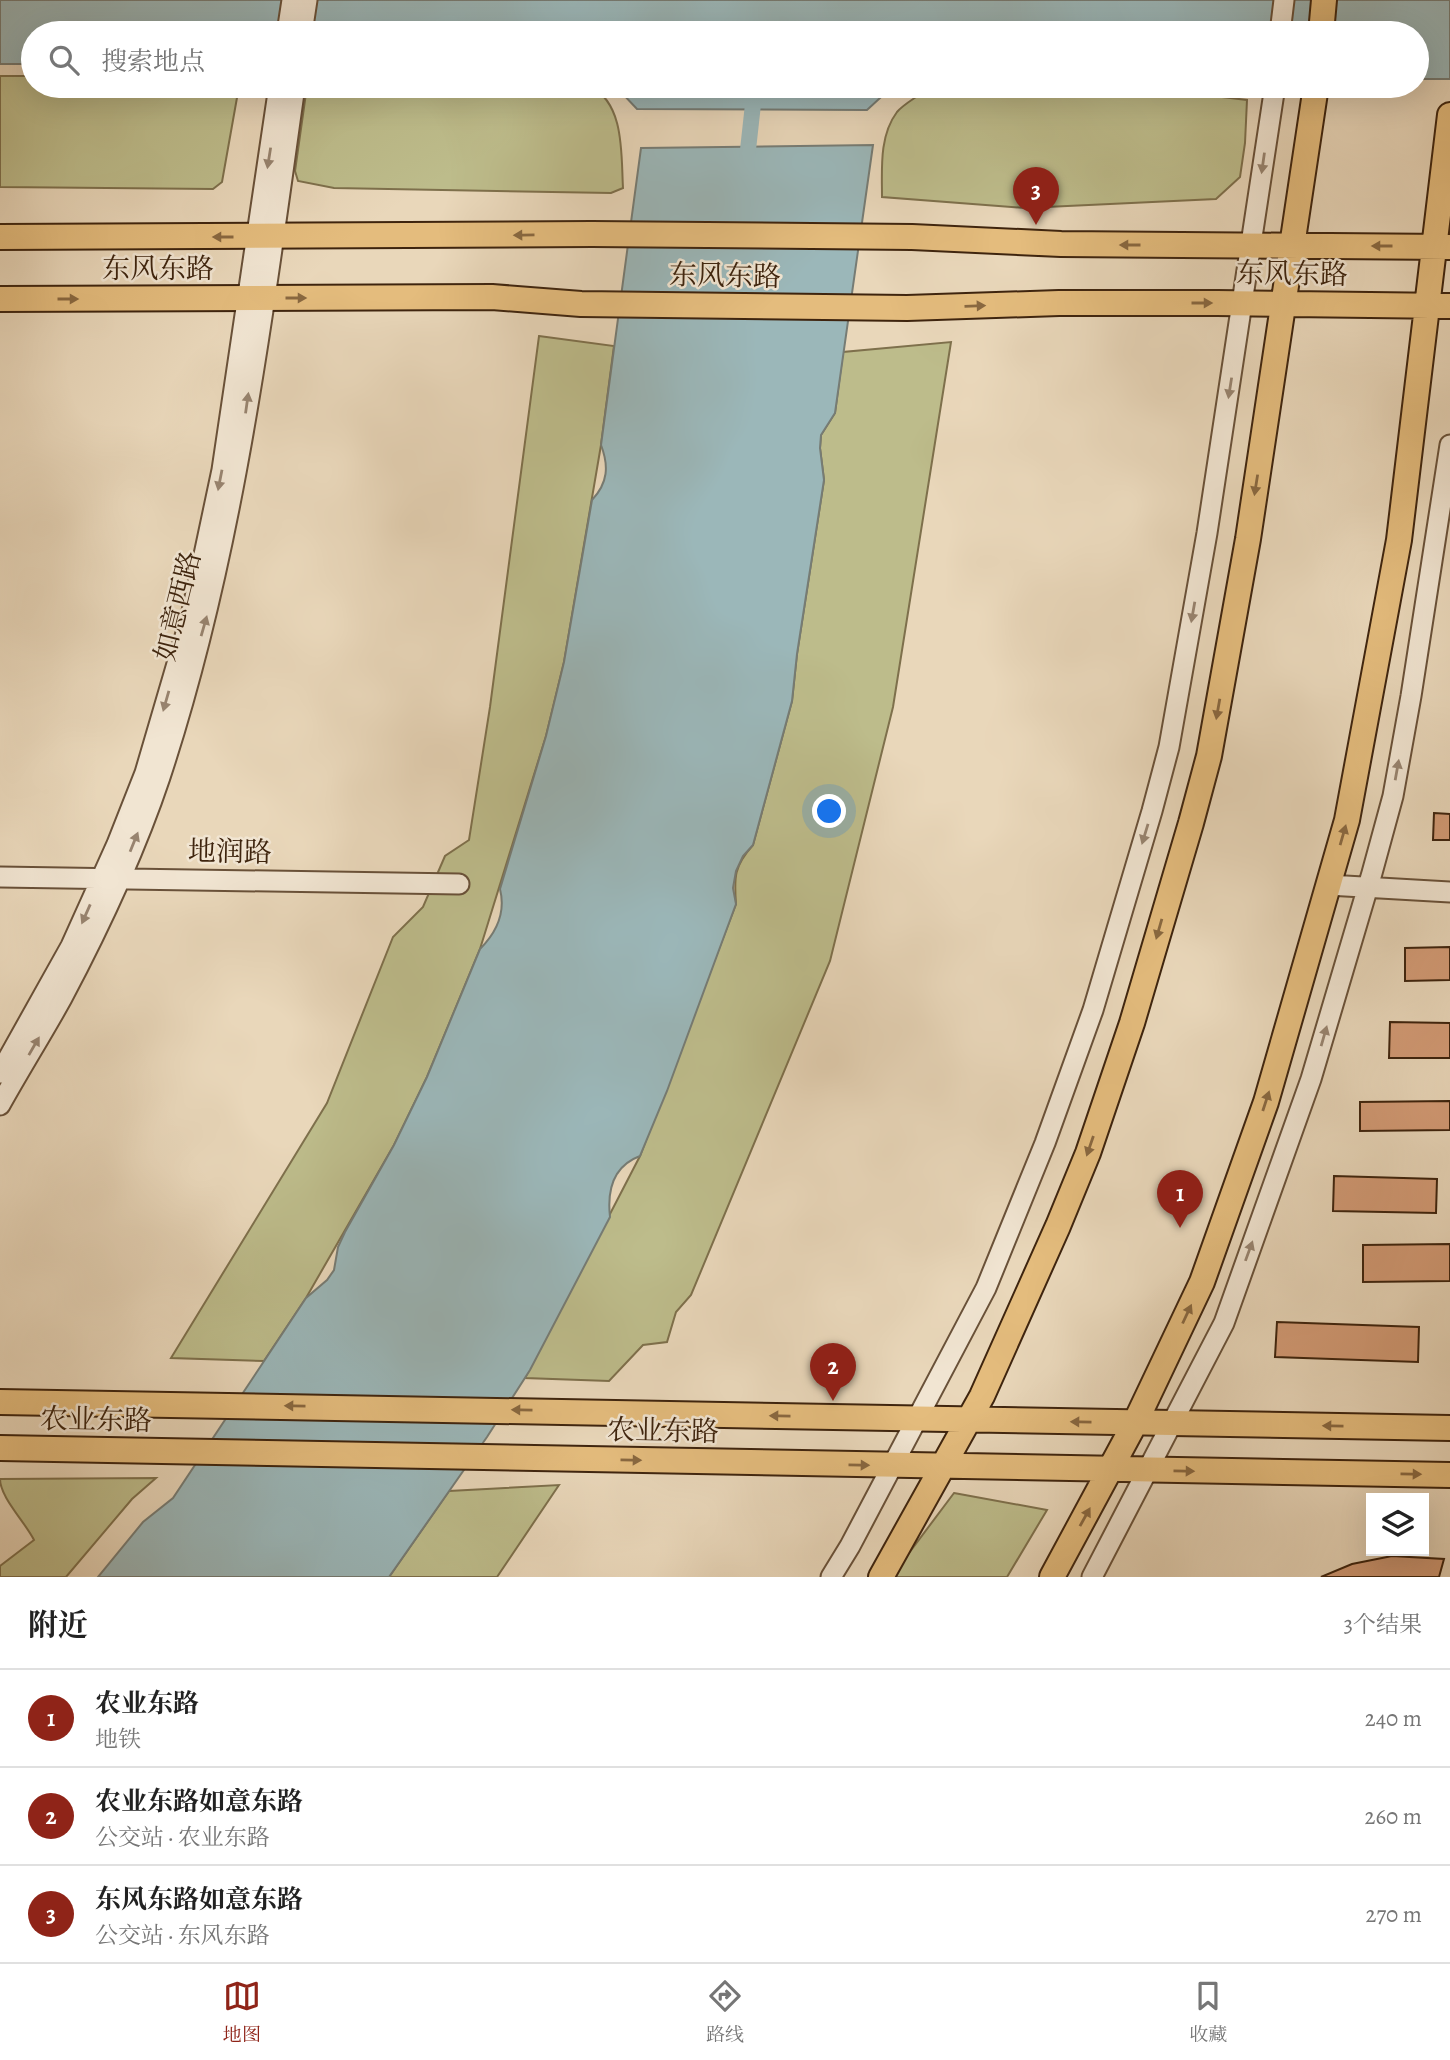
<!DOCTYPE html>
<html lang="zh">
<head>
<meta charset="utf-8">
<style>
  body { margin:0; font-family:Alegreya,"Noto Serif SC",serif; background:#f2f2f2; color:#222 }
  .controls { position:absolute; right:21px; bottom:21px; display:grid; overflow:hidden; border-radius:0px; box-shadow:0 7px 28px #0002 }
  .controls button { width:63px; height:63px; display:grid; place-items:center; padding:0; border:0; border-bottom:2px solid #e0e0e0; background:#fff; color:#222; font:35px sans-serif }
  .you { position:absolute; left:830px; top:812px; width:24px; height:24px; margin:-18px; border:5px solid #fff; border-radius:50%; background:#1a73e8; box-shadow:0 0 0 10px #1a73e833 }
  .badge { display:grid; place-items:center; width:46px; height:46px; border-radius:50%; background:#8f2418; color:#fff; font-size:23px; font-weight:700 }
  .pin { position:absolute; translate:-50% -58px; filter:drop-shadow(0 2px 4px #0008) }
  .pin::after { content:''; position:absolute; top:37px; width:24px; height:21px; background:inherit; clip-path:polygon(0 0,100% 0,50% 100%) }
  .list { margin:0; padding:0; list-style:none }
  h2 { display:flex; justify-content:space-between; align-items:center; height:91px; margin:0; padding:0 28px; font-size:30px }
  h2 small { font-size:23px; font-weight:400; color:#767676 }
  .list li { display:grid; grid-template-columns:46px 1fr auto; gap:21px; align-items:center; box-sizing:border-box; height:98px; padding:0 28px; border-top:2px solid #e0e0e0 }
  .list b { display:block; font-size:26px; white-space:nowrap }
  .list p { margin:0; font-size:23px; white-space:nowrap; color:#767676 }
  .list em { font-size:23px; font-style:normal; color:#767676 }
  .icon { flex:none; width:38px; height:38px; fill:none; stroke:currentColor; stroke-width:2; stroke-linecap:round; stroke-linejoin:round }
  .map { position:relative; flex:none; width:1450px; height:1577px; overflow:hidden }
  .search { position:absolute; background:#fff; box-shadow:0 7px 28px #0002; left:21px; right:21px; top:21px; height:77px; display:flex; align-items:center; gap:18px; box-sizing:border-box; padding:0 24px; border-radius:38px; color:#767676; font-size:26px }
  .sheet { height:385px; background:#fff }
  nav { display:flex; justify-content:space-around; align-items:center; box-sizing:border-box; height:98px; border-top:2px solid #e0e0e0; background:#fff; font-size:19px; color:#767676 }
  nav a { display:grid; justify-items:center; gap:4px }
  nav .on { color:#8f2418 }
  .map>svg:first-child { display:block }
</style>
</head>
<body>
<div class="map">
<svg width="1450" height="1577" viewBox="0 0 1450 1577">
  <rect width="100%" height="100%" fill="#e9d7ba"/>
  <filter id="stains"><feTurbulence type="fractalNoise" baseFrequency=".00286" numOctaves="4"/><feColorMatrix values="0 0 0 0 .2 0 0 0 0 .09 0 0 0 0 .02 0 0 0 .5 -.17"/></filter>
  <radialGradient id="worn" r=".72"><stop offset=".6" stop-color="#630" stop-opacity="0"/><stop offset="1" stop-color="#630" stop-opacity=".3"/></radialGradient>
  <path fill="#bdbc8b" stroke="#7e704c" stroke-width="2" d="M0,76H33V86H225L226,93L238,92L222,182L213,189L0,187Z
    M307,86H590C625,104 621,154 623,188L611,193L334,188L298,181L295,171Z
    M919,95L1222,97L1247,100L1245,143L1240,177L1216,199L1025,208L882,197C882,169 879,136 897,112C903,105 912,100 919,95Z
    M539,336L614,346L601,445L564,662L546,736L480,949L427,1077L394,1145L306,1298L264,1361L171,1358L327,1103L393,937L423,907L445,856L469,840L490,707Z
    M951,342L893,707L830,961L691,1295L676,1312L667,1342L643,1345L609,1381L525,1378L640,1156L736,904C734,877 734,866 753,845L792,701L797,654L824,480L820,448L821,435L835,413L843,352Z
    M156,1478L132,1499L66,1577H0V1566L34,1540C25,1522 0,1497 0,1479Z
    M559,1485L497,1577H389L449,1491Z
    M954,1493L1047,1510L1007,1577H891Z"/>
  <path fill="#9bb7b9" stroke="#767c75" stroke-width="2" d="M0,0H1450V79H1417V33H33V64H0Z
    M612,86H893L867,110L637,109L621,92Z
    M873,145L835,413L821,435L820,448L824,480L797,654L792,701L753,845L743,856L736,871L733,888L736,904L667,1091L640,1156C613,1166 607,1190 610,1217L530,1370L487,1437L389,1577H98L143,1522L173,1498L306,1298L327,1280L334,1270L338,1247L345,1232L394,1145L427,1077L480,949C497,932 506,913 500,889L546,736L564,662L592,500C608,483 609,466 601,445L641,148Z"/>
  <g fill="none" stroke-linecap="round" stroke-linejoin="round">
    <path stroke="#9bb7b9" stroke-width="16" d="M746,168L755,86"/>
  </g>
  <path fill="#d39b76" stroke="#3e240e" stroke-width="2" d="M1434,813L1450,814V840H1433Z
    M1450,947V980L1405,981V948Z
    M1390,1022L1450,1023V1058H1389Z
    M1450,1101V1130L1360,1131V1102Z
    M1334,1176L1437,1179L1436,1213L1333,1211Z
    M1450,1244V1281L1363,1282V1245Z
    M1277,1322L1419,1327L1418,1362L1275,1357Z
    M1392,1556L1444,1559L1439,1577H1321L1352,1564Z"/>
  <g fill="none" stroke-linecap="round" stroke-linejoin="round">
    <defs>
      <path id="minor" d="M287,33L292,0
        M302,33L307,0
        M1280,33L1284,0
        M0,877L459,884
        M1328,885L1450,892
        M0,1073L71,946L117,844L145,773L191,616L222,470L279,86
        M0,1105C20,1069 42,1034 62,998C99,928 135,852 160,777C234,553 262,318 295,86
        M831,1577L850,1546L986,1288L1045,1143L1093,1010L1152,811L1169,747L1207,533L1275,86
        M1092,1577L1224,1323L1311,1079L1372,873L1393,796L1411,696L1450,445"/>
      <path id="major" d="M1321,33L1324,0
        M0,237L592,234L912,237L1061,244L1449,247
        M0,299L492,297L581,304L907,308L1059,303H1217L1450,306
        M0,1402L1450,1428
        M0,1448L1450,1475
        M881,1577L982,1396L1058,1226L1088,1153L1132,1023L1191,823L1209,756L1248,539L1316,86
        M1052,1577L1135,1423L1202,1282L1266,1102L1347,820L1399,540L1450,115"/>
    </defs>
    <use href="#minor" stroke="#695139" stroke-width="23"/>
    <use href="#major" stroke="#3e240e" stroke-width="28"/>
    <use href="#minor" stroke="#f1e5d2" stroke-width="19"/>
    <use href="#major" stroke="#e4bc7d" stroke-width="24"/>
  </g>
  <defs><path id="oneway-solid" d="M-6-.8H1V-3.2L6.5 0L1 3.2V.8H-6Z" transform="scale(1.75)"/></defs>
  <g fill="#988470">
    <use href="#oneway-solid" transform="translate(269 158) rotate(99)"/>
    <use href="#oneway-solid" transform="translate(1263 163) rotate(98)"/>
    <use href="#oneway-solid" transform="translate(1230 388) rotate(99)"/>
    <use href="#oneway-solid" transform="translate(247 403) rotate(-82)"/>
    <use href="#oneway-solid" transform="translate(220 480) rotate(101)"/>
    <use href="#oneway-solid" transform="translate(1193 612) rotate(100)"/>
    <use href="#oneway-solid" transform="translate(204 626) rotate(-74)"/>
    <use href="#oneway-solid" transform="translate(166 701) rotate(106)"/>
    <use href="#oneway-solid" transform="translate(1397 770) rotate(-80)"/>
    <use href="#oneway-solid" transform="translate(1145 834) rotate(107)"/>
    <use href="#oneway-solid" transform="translate(134 842) rotate(-68)"/>
    <use href="#oneway-solid" transform="translate(86 914) rotate(114)"/>
    <use href="#oneway-solid" transform="translate(1324 1036) rotate(-74)"/>
    <use href="#oneway-solid" transform="translate(34 1046) rotate(-60)"/>
    <use href="#oneway-solid" transform="translate(1249 1251) rotate(-70)"/>
  </g>
  <g fill="#896840">
    <use href="#oneway-solid" transform="translate(524 235) rotate(179)"/>
    <use href="#oneway-solid" transform="translate(223 237) rotate(180)"/>
    <use href="#oneway-solid" transform="translate(1130 245) rotate(-180)"/>
    <use href="#oneway-solid" transform="translate(1382 246) rotate(-180)"/>
    <use href="#oneway-solid" transform="translate(296 298)"/>
    <use href="#oneway-solid" transform="translate(68 299)"/>
    <use href="#oneway-solid" transform="translate(1202 303)"/>
    <use href="#oneway-solid" transform="translate(975 306) rotate(-2)"/>
    <use href="#oneway-solid" transform="translate(1256 485) rotate(99)"/>
    <use href="#oneway-solid" transform="translate(1218 709) rotate(100)"/>
    <use href="#oneway-solid" transform="translate(1343 835) rotate(-74)"/>
    <use href="#oneway-solid" transform="translate(1159 929) rotate(106)"/>
    <use href="#oneway-solid" transform="translate(1266 1101) rotate(-72)"/>
    <use href="#oneway-solid" transform="translate(1090 1146) rotate(109)"/>
    <use href="#oneway-solid" transform="translate(1187 1314) rotate(-65)"/>
    <use href="#oneway-solid" transform="translate(295 1406) rotate(-179)"/>
    <use href="#oneway-solid" transform="translate(522 1410) rotate(-179)"/>
    <use href="#oneway-solid" transform="translate(780 1416) rotate(-179)"/>
    <use href="#oneway-solid" transform="translate(1081 1422) rotate(-179)"/>
    <use href="#oneway-solid" transform="translate(1333 1426) rotate(-179)"/>
    <use href="#oneway-solid" transform="translate(631 1460) rotate(1)"/>
    <use href="#oneway-solid" transform="translate(859 1465) rotate(1)"/>
    <use href="#oneway-solid" transform="translate(1184 1471) rotate(1)"/>
    <use href="#oneway-solid" transform="translate(1411 1474) rotate(1)"/>
    <use href="#oneway-solid" transform="translate(1085 1517) rotate(-61)"/>
  </g>
  <g text-anchor="middle" dominant-baseline="central" stroke-width="5" stroke-linejoin="round" paint-order="stroke">
    <g font-size="28" fill="#3e240e" stroke="#f1e5d2">
      <text x="158" y="269">东风东路</text>
      <text transform="translate(1292 274) rotate(1)">东风东路</text>
      <text transform="translate(725 276) rotate(1)">东风东路</text>
      <text transform="translate(178 606) rotate(-76)">如意西路</text>
      <text transform="translate(230 852) rotate(1)">地润路</text>
      <text transform="translate(96 1420) rotate(1)">农业东路</text>
      <text transform="translate(663 1431) rotate(1)">农业东路</text>
    </g>
  </g>
  <rect width="100%" height="100%" filter="url(#stains)"/>
  <rect width="100%" height="100%" fill="url(#worn)"/>
</svg>
<div class="controls">
<button><svg class="icon" aria-label="layers" viewBox="0 0 24 24"><path d="M12 4l9 5-9 5-9-5zM3 14l9 5 9-5"/></svg></button>
</div>
<div class="you"></div>
<div class="pin badge" style="left:1180px;top:1228px">1</div>
<div class="pin badge" style="left:833px;top:1401px">2</div>
<div class="pin badge" style="left:1036px;top:225px">3</div>
<div class="search"><svg class="icon" aria-label="search" viewBox="0 0 24 24"><circle cx="10" cy="10" r="6"/><path d="M15 15l6 6"/></svg>搜索地点</div>
</div>
<section class="sheet">
<h2>附近<small>3个结果</small></h2>
<ul class="list">
<li><span class="badge">1</span><div><b>农业东路</b><p>地铁</p></div><em>240 m</em></li>
<li><span class="badge">2</span><div><b>农业东路如意东路</b><p>公交站 · 农业东路</p></div><em>260 m</em></li>
<li><span class="badge">3</span><div><b>东风东路如意东路</b><p>公交站 · 东风东路</p></div><em>270 m</em></li>
</ul>
</section>
<nav>
<a class="on"><svg class="icon" aria-label="map" viewBox="0 0 24 24"><path d="M3 6l6-2 6 2 6-2v14l-6 2-6-2-6 2zM9 4v14M15 6v14"/></svg>地图</a>
<a><svg class="icon" aria-label="directions" viewBox="0 0 24 24"><path d="M12 3l9 9-9 9-9-9zM9 14v-3h6M13 9l2 2-2 2"/></svg>路线</a>
<a><svg class="icon" aria-label="saved" viewBox="0 0 24 24"><path d="M7 4h10v16l-5-4-5 4z"/></svg>收藏</a>
</nav>
</body>
</html>
